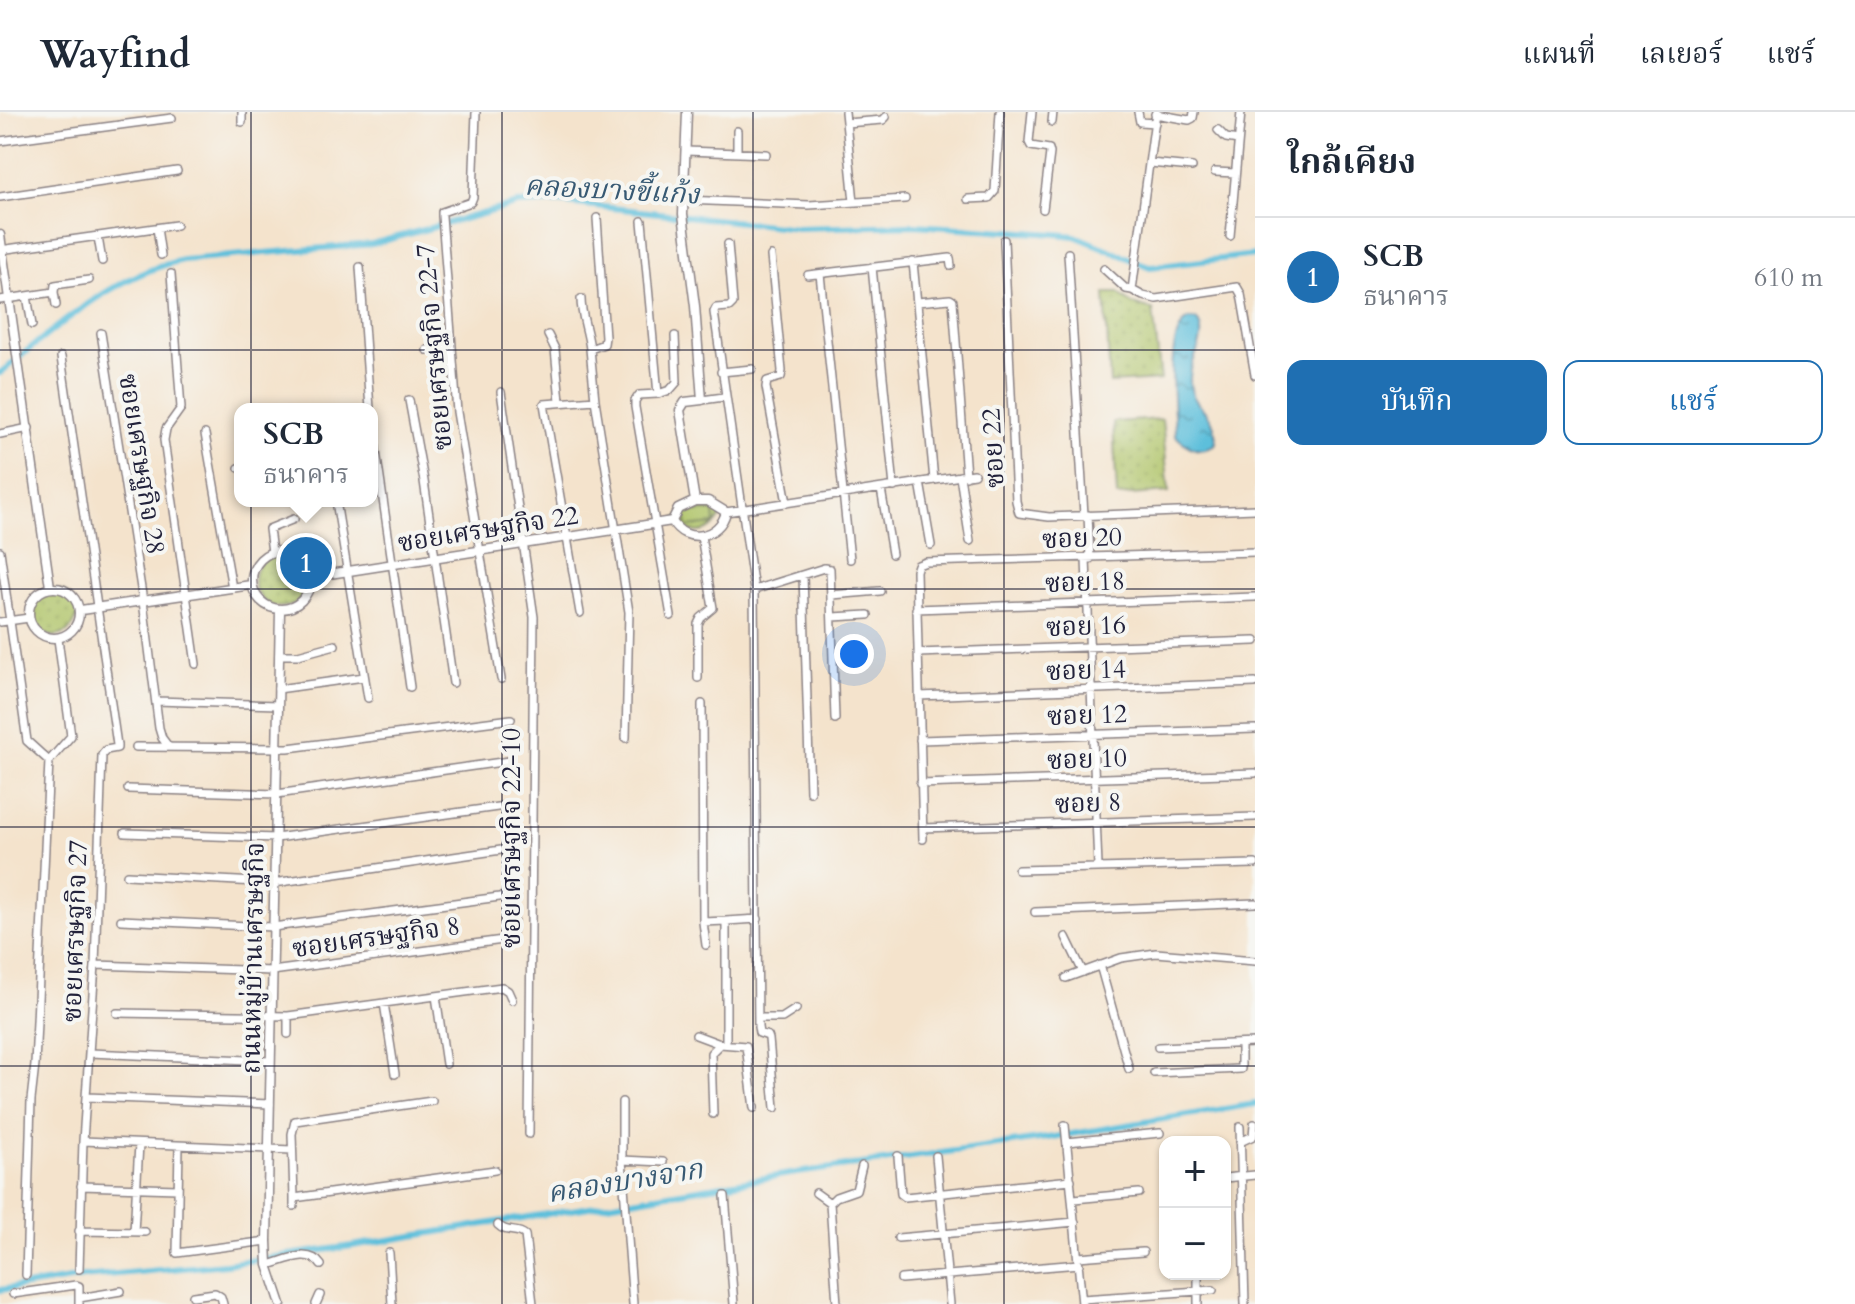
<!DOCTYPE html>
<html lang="th">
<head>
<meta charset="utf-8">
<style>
  body { margin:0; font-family:Cardo,"Noto Serif Thai",serif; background:#f2f2f3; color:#1f2937 }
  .controls { position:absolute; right:24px; bottom:24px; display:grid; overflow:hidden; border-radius:16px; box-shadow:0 2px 6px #0004 }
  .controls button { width:72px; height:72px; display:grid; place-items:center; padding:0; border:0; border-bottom:2px solid #e0e1e3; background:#fff; color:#1f2937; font:40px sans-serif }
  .you { position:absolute; left:854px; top:542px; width:28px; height:28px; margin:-20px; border:6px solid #fff; border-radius:50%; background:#1a73e8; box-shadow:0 0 0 12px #1a73e833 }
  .badge { display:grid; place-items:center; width:52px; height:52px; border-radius:50%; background:#1f6fb2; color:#fff; font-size:26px; font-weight:700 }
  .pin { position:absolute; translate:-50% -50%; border:4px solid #fff; box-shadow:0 2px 8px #0006 }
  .popup { position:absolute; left:234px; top:291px; width:144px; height:104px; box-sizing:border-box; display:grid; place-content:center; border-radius:16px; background:#fff; filter:drop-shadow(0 2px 6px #0005); font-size:26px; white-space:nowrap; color:#747a83 }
  .popup b { font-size:30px; color:#1f2937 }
  .popup::after { content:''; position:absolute; left:50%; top:100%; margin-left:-16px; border:16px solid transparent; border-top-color:#fff }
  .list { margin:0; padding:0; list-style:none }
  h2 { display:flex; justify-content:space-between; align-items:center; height:104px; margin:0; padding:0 32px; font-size:34px }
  h2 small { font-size:26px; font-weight:400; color:#747a83 }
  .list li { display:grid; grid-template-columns:52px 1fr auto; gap:24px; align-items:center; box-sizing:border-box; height:120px; padding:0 32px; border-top:2px solid #e0e1e3 }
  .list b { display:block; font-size:30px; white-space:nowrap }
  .list p { margin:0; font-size:26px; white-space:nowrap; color:#747a83 }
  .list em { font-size:26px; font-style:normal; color:#747a83 }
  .actions { display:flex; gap:16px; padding:24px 32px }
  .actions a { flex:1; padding:18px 0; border:2px solid #1f6fb2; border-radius:16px; text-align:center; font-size:28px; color:#1f6fb2 }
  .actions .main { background:#1f6fb2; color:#fff }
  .map { position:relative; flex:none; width:1255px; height:1192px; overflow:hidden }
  header { display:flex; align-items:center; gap:48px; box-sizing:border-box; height:112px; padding:0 40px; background:#fff; border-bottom:2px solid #e0e1e3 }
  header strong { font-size:38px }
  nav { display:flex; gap:44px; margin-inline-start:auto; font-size:28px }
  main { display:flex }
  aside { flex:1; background:#fff }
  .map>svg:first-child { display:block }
</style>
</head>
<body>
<header>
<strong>Wayfind</strong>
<nav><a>แผนที่</a><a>เลเยอร์</a><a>แชร์</a></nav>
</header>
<main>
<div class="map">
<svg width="1255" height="1192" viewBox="0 0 1255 1192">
  <defs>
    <pattern id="grass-dots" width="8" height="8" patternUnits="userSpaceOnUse" patternTransform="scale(2)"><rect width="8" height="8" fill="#b1c56a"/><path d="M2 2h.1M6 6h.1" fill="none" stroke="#98a95d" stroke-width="1.8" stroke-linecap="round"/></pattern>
    <pattern id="water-ripples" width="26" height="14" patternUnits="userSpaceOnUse" patternTransform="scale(2)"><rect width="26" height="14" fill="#5dbfdb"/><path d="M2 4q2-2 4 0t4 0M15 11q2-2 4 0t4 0" fill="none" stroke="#4c9bb3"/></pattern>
  </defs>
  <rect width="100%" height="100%" fill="#f6f6f2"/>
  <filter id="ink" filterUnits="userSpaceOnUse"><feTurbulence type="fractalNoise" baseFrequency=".0125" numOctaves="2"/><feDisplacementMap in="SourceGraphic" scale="16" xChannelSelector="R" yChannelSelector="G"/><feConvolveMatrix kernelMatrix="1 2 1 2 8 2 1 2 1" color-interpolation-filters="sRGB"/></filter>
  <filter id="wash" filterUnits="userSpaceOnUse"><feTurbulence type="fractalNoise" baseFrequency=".006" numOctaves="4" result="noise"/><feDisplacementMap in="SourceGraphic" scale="32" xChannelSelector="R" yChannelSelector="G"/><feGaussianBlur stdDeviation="1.8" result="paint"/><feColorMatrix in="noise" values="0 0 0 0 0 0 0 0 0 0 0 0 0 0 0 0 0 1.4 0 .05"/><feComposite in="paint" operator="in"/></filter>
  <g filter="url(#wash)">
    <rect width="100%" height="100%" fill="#f4e3cc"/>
    <path fill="url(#grass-dots)" stroke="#6a7452" stroke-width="2" d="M1105,181H1118L1132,192L1153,198L1161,268L1110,271Z
      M1162,307L1169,380L1117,384L1113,310Z
      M701,392L713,394L722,402C712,423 691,426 675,409C681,399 689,396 701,392Z
      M254 468a27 27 0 1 1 54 0a27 27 0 1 1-54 0Z
      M31 501a23 23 0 1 1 46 0a23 23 0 1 1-46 0Z"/>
    <path fill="#b1c56a" stroke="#6a7452" stroke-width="2" d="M714,398L715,412L687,415L685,401Z"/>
    <path fill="url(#water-ripples)" stroke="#40708b" stroke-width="2" d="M1189,207L1197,208C1212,231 1182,249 1192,281C1199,300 1216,300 1216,331C1201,344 1188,336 1175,323C1175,296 1163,222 1189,207Z"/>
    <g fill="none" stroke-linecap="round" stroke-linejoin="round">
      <path stroke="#5dbfdb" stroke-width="6" d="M0,261C56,216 111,164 183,148L372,132L518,92L557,90L797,116L914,113L1056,122L1075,124L1150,155L1255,143
        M0,1178L83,1165L226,1152L352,1134L790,1062L1047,1026L1255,992"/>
    </g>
  </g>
  <g filter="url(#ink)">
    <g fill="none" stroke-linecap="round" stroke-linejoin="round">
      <defs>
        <path id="minor" d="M476,0L473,85L471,90L442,100V104L457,300L501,567
          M845,0L854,90
          M1032,0L1029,30L1031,34L1049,37L1050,41L1043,97
          M1138,0L1140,10L1155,11
          M1155,2L1189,8L1193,6L1194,0
          M242,10V0
          M1052,10L1053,0
          M846,11L883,8L886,5
          M1218,18L1226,26L1238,28
          M0,29L172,6
          M686,39L766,42
          M737,41V19
          M1150,51L1192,55
          M1215,60L1235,61
          M0,85L177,59
          M968,87L989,86L995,79L1000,0
          M684,88L809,93L905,87
          M597,106L605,225L604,232L590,237L595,288L629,500L626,626
          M642,109L658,282L639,283L635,289V295L671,504
          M157,116L161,143
          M1230,124L1241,0
          M98,125L102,149
          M1004,128L1016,389L1019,401L1049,405L1255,397
          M728,132L733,191L729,195L716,196L714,200L754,478L758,915L759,921L768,924L769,927L775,996
          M0,138L176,113
          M1068,141L1084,403
          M771,144L782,259L781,265L767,269L766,275L787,391
          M913,150L934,368
          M360,155L370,297
          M872,155L894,375
          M1104,157L1126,177L1132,178L1156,0
          M171,162L181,296L166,317L164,328L196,552
          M820,162L850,447
          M808,163L950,146L951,154
          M1132,178L1143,184L1156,187L1237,175L1241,182L1255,263
          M54,180L56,193
          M27,184L32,213
          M581,187C581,204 588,219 590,237
          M0,188L54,180L55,173L89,168
          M917,190L950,187L953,189L966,364
          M101,221L143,489L159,616L162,626L168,634
          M548,223L555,237L560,289
          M427,238L451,236
          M61,245L117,633V636L106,638L102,643L95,853L83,1029L79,1157
          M721,260L752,257
          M501,280L534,505L529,1022
          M658,282L670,278L677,270L675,224
          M409,288L424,369L453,571
          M702,288L724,285
          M372,311L410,575
          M0,322L29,316
          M205,322L232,476
          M239,356H240
          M960,364L970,429
          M920,370L931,433
          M881,377L892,442
          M336,389L368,586
          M726,400L974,362
          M1088,403L1090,447
          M0,439L27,629L49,649
          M272,440L269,417L294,407
          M1086,447L1098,755
          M803,464L810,680
          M754,478L824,456L830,457L835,607
          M832,483L880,479
          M916,497L1255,485
          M580,501L544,292L595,288
          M833,505L868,503
          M0,510L29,506
          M918,541L1255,529
          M279,543H298L335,533
          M698,566V512L701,506L713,496L701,424
          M278,577L364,565
          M919,584L1255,571
          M156,589L278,593
          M702,592L703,810L726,809
          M920,628L1255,617
          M136,635L288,636L511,607
          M920,672L1255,661
          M128,677L277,682L509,649
          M923,716L1255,705
          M125,721L276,726L512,693
          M923,727L916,459L918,453L926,450L1255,440
          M1018,758L1255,752
          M127,763L274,771L508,737
          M1035,800L1255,791
          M703,810L706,833
          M1066,825L1083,860
          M95,853L272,859L503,828L510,825C515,814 516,792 507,784L273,815L121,808
          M1100,853L1129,957
          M1066,866L1121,846L1156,841L1255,849
          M436,884L446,952
          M384,891L395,962
          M117,901L288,904L502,875L508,879L512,888
          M758,906H782L796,897
          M288,922V904
          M696,923L720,932
          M726,932V809L758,807
          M1158,935L1255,931
          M90,941L270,949
          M1154,961L1241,957V932
          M86,985L270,992
          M622,990V1048L633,1192
          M713,1002L711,941L720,932L746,934L754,996
          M1065,1013L1082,1192
          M1240,1015L1245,1192
          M83,1029L292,1038
          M1067,1030L1160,1021
          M1240,1030L1253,1024L1254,1012
          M179,1034L177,1141L267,1129
          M898,1044L901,1082L905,1085L1071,1068
          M936,1044L950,1192
          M622,1048L663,1050
          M1225,1066L1255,1063
          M81,1074L177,1077
          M816,1081L830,1091
          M725,1084L734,1192
          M294,1086L292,1022L295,1009L432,989
          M1074,1087L1139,1081
          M294,1094V1086L495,1058
          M498,1113C507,1122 517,1116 525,1123L533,1192
          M79,1119L145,1120
          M134,1120L139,1032
          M898,1126L1075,1110
          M389,1141L392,1192
          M1078,1145L1143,1140
          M268,1153C285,1149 309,1135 321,1153
          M1198,1162V1192
          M26,1163L31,988L35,953L49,649L71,624L58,527
          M901,1167L1079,1152
          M13,1182L76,1173L79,1174V1192
          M193,1184L215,1181L221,1185L223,1192
          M79,1186L121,1179
          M1082,1187L1213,1178
          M316,1192L320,1183
          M837,1192L830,1091L836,1085L856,1078L862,1054"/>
        <path id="tertiary" d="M687,0L683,102L695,194L702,288L685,290L680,298L695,389
          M0,123L50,475
          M695,389H708L726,400C720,426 685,433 672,409L678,397Z
          M252 468a29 29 0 1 1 58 0a29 29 0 1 1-58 0Z
          M310,465L672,409
          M29 501a25 25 0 1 1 50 0a25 25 0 1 1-50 0Z
          M81,498L251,473
          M280,499L267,1129L268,1153L281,1192"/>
      </defs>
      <use href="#minor" stroke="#8b8284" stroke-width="10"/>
      <use href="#tertiary" stroke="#8b8284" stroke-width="11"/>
      <use href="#minor" stroke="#fff" stroke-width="7"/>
      <use href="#tertiary" stroke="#fff" stroke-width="8"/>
    </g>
  </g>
  <path fill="none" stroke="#22223b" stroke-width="2" stroke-opacity="0.55" d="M251,0V1192M502,0V1192M753,0V1192M1004,0V1192M0,238H1255M0,477H1255M0,715H1255M0,954H1255"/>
  <g text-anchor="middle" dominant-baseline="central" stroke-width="8" stroke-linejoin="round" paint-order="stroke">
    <g font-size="26" fill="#22223b" stroke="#f6f6f2">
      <text transform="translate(434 235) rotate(-95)">ซอยเศรษฐกิจ 22-7</text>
      <text transform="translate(993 336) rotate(-93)">ซอย 22</text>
      <text transform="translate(142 352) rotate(81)">ซอยเศรษฐกิจ 28</text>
      <text transform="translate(488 417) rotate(-9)">ซอยเศรษฐกิจ 22</text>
      <text transform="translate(1082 426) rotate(-2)">ซอย 20</text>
      <text transform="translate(1085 470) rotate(-2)">ซอย 18</text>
      <text transform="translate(1086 514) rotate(-2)">ซอย 16</text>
      <text transform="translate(1086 558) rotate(-2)">ซอย 14</text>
      <text transform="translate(1087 603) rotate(-2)">ซอย 12</text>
      <text transform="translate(1087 647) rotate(-2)">ซอย 10</text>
      <text transform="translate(1088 691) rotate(-2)">ซอย 8</text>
      <text transform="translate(511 726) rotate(-90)">ซอยเศรษฐกิจ 22-10</text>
      <text transform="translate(75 819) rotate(-88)">ซอยเศรษฐกิจ 27</text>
      <text transform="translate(376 825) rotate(-8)">ซอยเศรษฐกิจ 8</text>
      <text transform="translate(253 846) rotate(-89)">ถนนหมู่บ้านเศรษฐกิจ</text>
    </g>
    <g font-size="28" font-style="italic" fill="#375973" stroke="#f6f6f2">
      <text transform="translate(612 78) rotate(3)">คลองบางขี้แก้ง</text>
      <text transform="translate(625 1069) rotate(-9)">คลองบางจาก</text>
    </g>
  </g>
</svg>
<div class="controls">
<button>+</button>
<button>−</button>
</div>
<div class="you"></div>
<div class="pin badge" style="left:306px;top:451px">1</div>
<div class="popup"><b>SCB</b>ธนาคาร</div>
</div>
<aside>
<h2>ใกล้เคียง<small></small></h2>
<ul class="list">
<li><span class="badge">1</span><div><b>SCB</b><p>ธนาคาร</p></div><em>610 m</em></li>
</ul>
<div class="actions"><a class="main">บันทึก</a><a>แชร์</a></div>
</aside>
</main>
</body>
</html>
